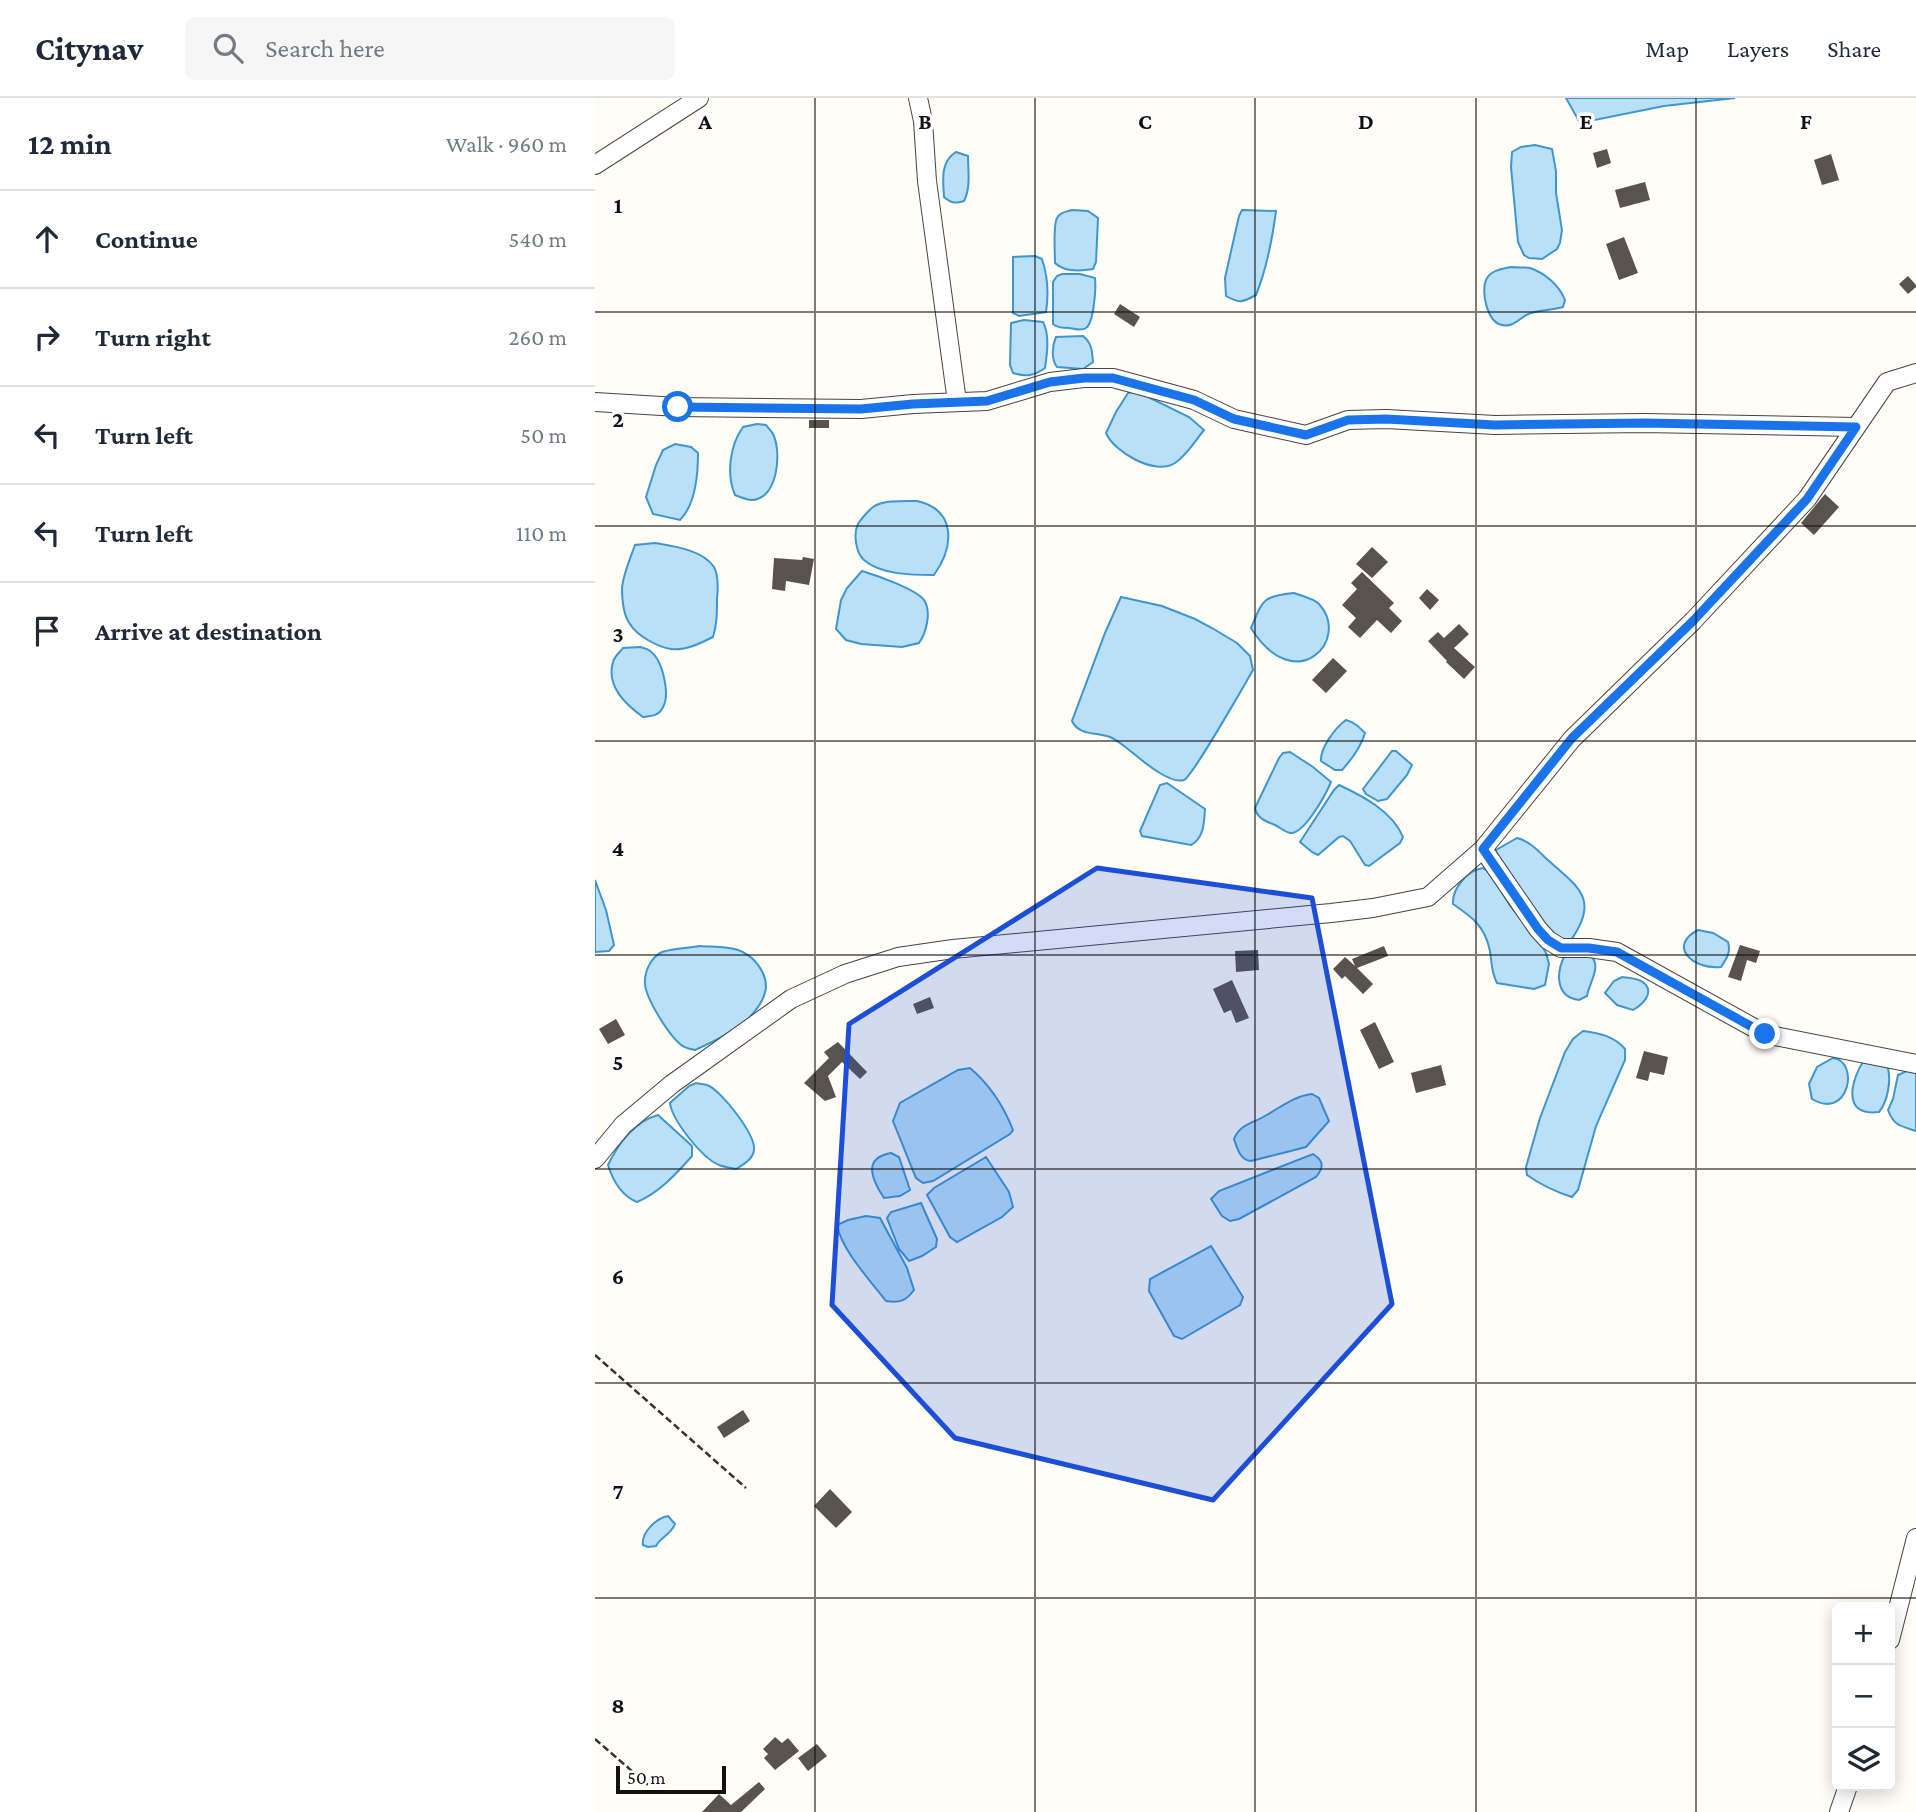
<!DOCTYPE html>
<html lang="en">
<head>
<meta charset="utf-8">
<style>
  body { margin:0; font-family:"Crimson Pro",serif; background:#f6f6f7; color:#1f2937 }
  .controls { position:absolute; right:21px; bottom:21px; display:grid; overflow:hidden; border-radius:10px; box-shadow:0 4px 18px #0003 }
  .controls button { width:63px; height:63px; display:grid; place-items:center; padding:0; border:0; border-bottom:2px solid #e0e1e3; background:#fff; color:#1f2937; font:35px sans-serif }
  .scale { position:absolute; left:21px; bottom:18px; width:110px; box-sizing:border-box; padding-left:7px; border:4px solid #111; border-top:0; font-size:19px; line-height:24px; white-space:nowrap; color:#111; -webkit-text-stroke:5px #fff; paint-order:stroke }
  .stop { position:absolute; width:21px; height:21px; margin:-16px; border:5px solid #1a73e8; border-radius:50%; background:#fff }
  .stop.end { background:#1a73e8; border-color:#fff; box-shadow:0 2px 7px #0008 }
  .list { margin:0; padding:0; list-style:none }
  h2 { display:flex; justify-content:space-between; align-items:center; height:91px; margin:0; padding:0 28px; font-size:30px }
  h2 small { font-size:23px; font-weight:400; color:#747a83 }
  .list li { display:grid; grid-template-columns:46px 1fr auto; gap:21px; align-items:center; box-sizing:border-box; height:98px; padding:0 28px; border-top:2px solid #e0e1e3 }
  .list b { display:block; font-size:26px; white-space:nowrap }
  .list em { font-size:23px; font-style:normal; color:#747a83 }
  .icon { flex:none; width:38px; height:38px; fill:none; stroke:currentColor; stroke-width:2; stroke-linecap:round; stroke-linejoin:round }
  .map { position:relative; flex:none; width:1321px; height:1714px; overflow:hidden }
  header { display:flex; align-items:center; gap:42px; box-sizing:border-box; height:98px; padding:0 35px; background:#fff; border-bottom:2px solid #e0e1e3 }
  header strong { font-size:33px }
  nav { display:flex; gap:38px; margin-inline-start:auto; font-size:24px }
  .search { width:490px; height:63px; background:#f6f6f7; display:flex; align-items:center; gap:18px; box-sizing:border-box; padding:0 24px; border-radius:10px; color:#747a83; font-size:26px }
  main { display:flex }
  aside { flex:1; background:#fff }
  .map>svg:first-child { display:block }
</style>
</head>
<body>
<header>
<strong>Citynav</strong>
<div class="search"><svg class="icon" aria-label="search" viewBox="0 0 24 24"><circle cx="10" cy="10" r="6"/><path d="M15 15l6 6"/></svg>Search here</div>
<nav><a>Map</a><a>Layers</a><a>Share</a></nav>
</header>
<main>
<aside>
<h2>12 min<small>Walk · 960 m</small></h2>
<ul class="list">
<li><svg class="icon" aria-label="ahead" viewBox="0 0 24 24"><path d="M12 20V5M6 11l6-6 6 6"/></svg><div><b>Continue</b></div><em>540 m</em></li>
<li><svg class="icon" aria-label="right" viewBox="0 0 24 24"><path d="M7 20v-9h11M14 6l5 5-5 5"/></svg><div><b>Turn right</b></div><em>260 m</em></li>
<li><svg class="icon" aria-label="left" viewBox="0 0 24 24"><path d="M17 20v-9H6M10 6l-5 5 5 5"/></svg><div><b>Turn left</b></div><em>50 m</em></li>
<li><svg class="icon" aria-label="left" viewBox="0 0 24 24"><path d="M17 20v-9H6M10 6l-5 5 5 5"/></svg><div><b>Turn left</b></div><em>110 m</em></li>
<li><svg class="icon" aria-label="arrive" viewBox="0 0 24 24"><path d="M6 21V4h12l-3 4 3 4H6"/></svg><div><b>Arrive at destination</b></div></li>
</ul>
</aside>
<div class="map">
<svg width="1321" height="1714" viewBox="0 0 1321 1714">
  <rect width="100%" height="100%" fill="#fffdf5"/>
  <path fill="#b9e0f7" stroke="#3f96cf" stroke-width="2" d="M971,0H1140L1069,8L985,25Z
    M940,47L957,51L961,73V95L967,132L965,145L962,151L947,161L934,160L929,157L923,144L916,69L917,54L926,49Z
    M361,54L373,58C373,73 376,89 369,103C360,106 356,105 349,99C348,82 345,64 361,54Z
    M477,112L493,113L503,120L501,164L498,171C486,173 469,174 460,165C460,155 458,127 462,120C465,114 471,114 477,112Z
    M647,112L681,113C677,143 672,170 661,197C648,204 645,206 631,198L630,180L644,118Z
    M440,158L447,161C453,179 454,195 451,214L424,218L418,215V159Z
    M916,169C922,170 929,169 935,170C950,175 964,187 970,202L968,209C957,212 946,212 936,215C925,218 920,230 907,227C892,224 885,192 892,180C897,172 907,171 916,169Z
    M467,176H485L500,180C501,189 499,225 491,230C486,233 480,231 474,230C467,229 464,231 458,226V184L462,178Z
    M429,222L448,224C455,237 452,256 450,270C439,278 431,279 418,275L415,267L416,225Z
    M488,238C497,245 497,253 498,264L488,271L462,269C456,261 457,248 461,239Z
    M541,293L594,319L609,332C600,343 592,357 580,365C560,378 519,354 511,335L521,314L533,295Z
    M162,326L171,327C173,330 176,332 178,336C187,354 183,401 157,402C152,402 145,399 140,397C131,376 135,347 148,329Z
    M80,346L96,349L103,355C103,376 101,406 85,422L58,416L51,399L61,367L68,352Z
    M322,403C362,412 359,449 339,477C318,477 286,477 269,462C261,455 258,436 263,426C266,421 274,412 278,409C288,402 309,403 322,403Z
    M60,445C78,448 108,452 119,469C124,478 123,491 122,501C122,515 122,526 118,539C106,545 90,553 76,551C63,549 42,538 35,526C28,517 27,500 27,489C29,474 35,461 40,447Z
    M267,473C280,477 321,491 329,502C337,514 331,535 324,545L307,549L266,546L251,542L241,531L246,502L252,490Z
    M699,495C707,498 718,500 724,506C757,542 700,601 656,530C668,502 667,498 699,495Z
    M526,499L567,508L600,521L617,530L642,545L655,558L658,572C650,586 596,680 589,682C573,687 541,657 529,648C525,645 520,641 515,639C502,634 484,638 477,623L510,535Z
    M45,549C48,550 52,550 55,553C68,562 76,598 67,611C63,618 56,618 48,619C30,606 11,588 18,564C19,559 25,554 28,550Z
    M751,622C759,624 764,629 770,635C766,649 757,661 747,672H740L726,663C725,650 740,630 751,622Z
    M797,653H801L817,667L812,677L792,701L783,703L771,696L768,691Z
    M695,654L718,669L736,684C731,696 709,737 695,735C690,734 684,729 680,727C670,723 662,720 660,710L684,660L688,655Z
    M572,685L610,711C609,725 609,740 596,747L547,738L545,733L565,687Z
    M744,687C768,698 798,714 808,739L805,745L774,768L770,767L755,743L748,738L744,739L723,757L717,754L705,744L739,692Z
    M922,740C935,743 944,754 954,763C983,789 1005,801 976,842H960L902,760L901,752Z
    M888,770L894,774L916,809L944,843L951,855L954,866L950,887L939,891L902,885C896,874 897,865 895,853C890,828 877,819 858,806C857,790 873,772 888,770Z
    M0,782L11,812L19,847L14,853L0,854Z
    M1103,832L1118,835L1133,844C1136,854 1132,860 1126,869C1098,872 1072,848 1103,832Z
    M105,848C117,849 132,848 143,852C158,857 171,873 171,889C170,901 160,914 152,922C137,935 118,944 100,952C95,951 89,950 85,946C74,937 51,901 50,886C49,874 56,859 67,854C78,850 94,850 105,848Z
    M970,857L997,859C1006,870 994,885 992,898L984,902C960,899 961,874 970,857Z
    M1027,879C1034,880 1044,880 1049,885C1060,895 1047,907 1038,912L1022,907L1010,895L1019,883Z
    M988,933C1004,935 1019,938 1030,951V962L1001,1028L983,1092L977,1099C961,1094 946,1087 932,1077L931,1069L945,1020L970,954L978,941Z
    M1238,960C1265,963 1254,1023 1217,1001L1214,986L1222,969Z
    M1269,962L1291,967L1293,970C1296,983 1293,1003 1284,1014C1246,1019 1256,982 1269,962Z
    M375,970C394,986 409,1009 418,1032L415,1036L338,1083L328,1085L321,1080L298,1023L305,1005L363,972Z
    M1312,973H1321V1033C1306,1028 1299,1028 1293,1012L1298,1001L1303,977Z
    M101,985C105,986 109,986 112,987C126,992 161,1037 159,1052C158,1061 149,1066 141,1071C136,1070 129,1069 124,1067C107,1060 77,1022 75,1005L94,988Z
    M717,996L724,1000L734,1023L711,1049L656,1063C645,1062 642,1050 639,1041C645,1026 658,1025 670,1018C686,1009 699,998 717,996Z
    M63,1017L97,1048V1058C82,1075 64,1095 42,1104C27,1098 18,1083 13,1067C23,1046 40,1023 63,1017Z
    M296,1055L304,1059L315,1092L305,1098L289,1100C277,1082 267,1060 296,1055Z
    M718,1056C729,1063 729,1069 721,1079L644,1121L635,1123L627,1118L616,1101L624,1093Z
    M391,1059L414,1094L418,1109L407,1119L362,1144L355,1139L332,1097L339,1090Z
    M326,1105L342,1141L341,1149L327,1158L314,1163L304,1151L292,1120L296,1114Z
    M271,1118L285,1120L312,1170L319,1192C311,1203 305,1205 291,1203C275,1182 247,1153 242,1127L253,1122Z
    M616,1148L648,1199L645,1207L587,1241L579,1238L554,1193L555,1181Z
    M73,1418L80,1426C76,1437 65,1439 61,1448L53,1449L48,1447C46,1434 62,1420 73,1418Z"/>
  <path fill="#5a524d" d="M1012,51L1016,65L1002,70L998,55Z
    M1236,56L1244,82L1227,87L1219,62Z
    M1050,84L1055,102L1025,110L1020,92Z
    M1029,139L1043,175L1024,182L1011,146Z
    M1313,178L1321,187V189L1313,196L1304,186Z
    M525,206L545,219L539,229L519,216Z
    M214,322H234V330H214Z
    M1230,396L1244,409L1219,437L1206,425Z
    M777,449L793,464L777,480L761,466Z
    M208,459L219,461L214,487L191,483L190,493L177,491L179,460L207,462Z
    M767,474L799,505L794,510L807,523L796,535L782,522L765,540L753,529L761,520L747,507L762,491L756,485Z
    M832,491L844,502L835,512L824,500Z
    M864,526L874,536L859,550L880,569L869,581L851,564L852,563L833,543L843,534L849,540Z
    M738,560L752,573L731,595L717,582Z
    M1145,847L1165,853L1161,865L1152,862L1146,883L1133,879Z
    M789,848L793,858L762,870L778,886L768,896L750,878L747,881L738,871L750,859L760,868L757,861Z
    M663,852L664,872L641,874L640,853Z
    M637,882L654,920L641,925L636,912L629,915L618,891Z
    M335,899L339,910L322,916L318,906Z
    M21,921L30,937L13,946L4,931Z
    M780,924L799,964L784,971L765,932Z
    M243,944L272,974L265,981L247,964L233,978L241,999L230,1003L209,985L234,960L229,954Z
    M1049,953L1073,959L1069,977L1055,974L1053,983L1041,980Z
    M846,967L851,987L821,995L816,975Z
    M148,1312L155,1323L129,1340L122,1329Z
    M235,1391L257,1414L241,1430L219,1408Z
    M180,1639L187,1645L193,1640L204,1653L180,1672L169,1660L173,1656L168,1651Z
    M222,1646L232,1658L213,1673L203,1660Z
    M164,1684L170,1691L146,1714H107L124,1696L136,1707Z"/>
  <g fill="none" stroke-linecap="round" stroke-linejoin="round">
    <defs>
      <path id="minor" d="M323,0L328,23L332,83L362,304
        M0,67L104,0
        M0,304L83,309L266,311L318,306L392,303L455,284L489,280H518L599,302L639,321L711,337L753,322L791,321L900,327L1049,325L1261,329
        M888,751L943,831L953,842L966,850H994L1022,854L1170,936L1321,966
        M0,1061L28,1027L77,986L196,901L250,876L303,859L358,851L736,815L778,810L833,799L888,751L977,641L1098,523L1212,401L1292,284L1321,275
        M1295,1542L1321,1440
        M1244,1714L1253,1688"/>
    </defs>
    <use href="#minor" stroke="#444" stroke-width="20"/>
    <path stroke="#333" stroke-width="2.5" stroke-dasharray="7 3.5" stroke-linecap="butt" d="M0,1257L151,1390
      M0,1641L53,1687"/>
    <use href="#minor" stroke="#fff" stroke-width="18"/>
  </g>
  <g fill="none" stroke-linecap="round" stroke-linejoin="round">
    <path stroke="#1a73e8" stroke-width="9" d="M83,309L266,311L318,306L392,303L455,284L489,280H518L599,302L639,321L711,337L753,322L791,321L900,327L1049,325L1261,329L1212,401L1098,523L977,640L888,751L943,831L953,842L966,850H994L1022,854L1170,936"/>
  </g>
  <path fill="#1d4ed8" fill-opacity="0.2" stroke="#1d4ed8" stroke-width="5" stroke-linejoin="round" d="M502,770L717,800L797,1206L618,1402L360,1340L237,1207L254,926Z"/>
  <path fill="none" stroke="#111" stroke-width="2" stroke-opacity="0.55" d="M220,0V1714M440,0V1714M660,0V1714M881,0V1714M1101,0V1714M0,214H1321M0,428H1321M0,643H1321M0,857H1321M0,1071H1321M0,1285H1321M0,1500H1321"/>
  <g font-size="23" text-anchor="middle" font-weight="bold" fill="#111" stroke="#fff" stroke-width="7" stroke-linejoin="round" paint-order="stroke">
    <text x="110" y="31">A</text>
    <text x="330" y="31">B</text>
    <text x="550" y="31">C</text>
    <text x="771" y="31">D</text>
    <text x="991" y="31">E</text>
    <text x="1211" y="31">F</text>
    <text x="23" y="115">1</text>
    <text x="23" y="329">2</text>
    <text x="23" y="544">3</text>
    <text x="23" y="758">4</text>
    <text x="23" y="972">5</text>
    <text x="23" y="1186">6</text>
    <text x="23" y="1401">7</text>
    <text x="23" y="1615">8</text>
  </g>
</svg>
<div class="controls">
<button>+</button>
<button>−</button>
<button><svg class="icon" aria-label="layers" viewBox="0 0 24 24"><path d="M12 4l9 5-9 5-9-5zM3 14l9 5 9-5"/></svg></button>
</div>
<div class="scale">50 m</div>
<div class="stop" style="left:83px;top:309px"></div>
<div class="stop end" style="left:1170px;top:936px"></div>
</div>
</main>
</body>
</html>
